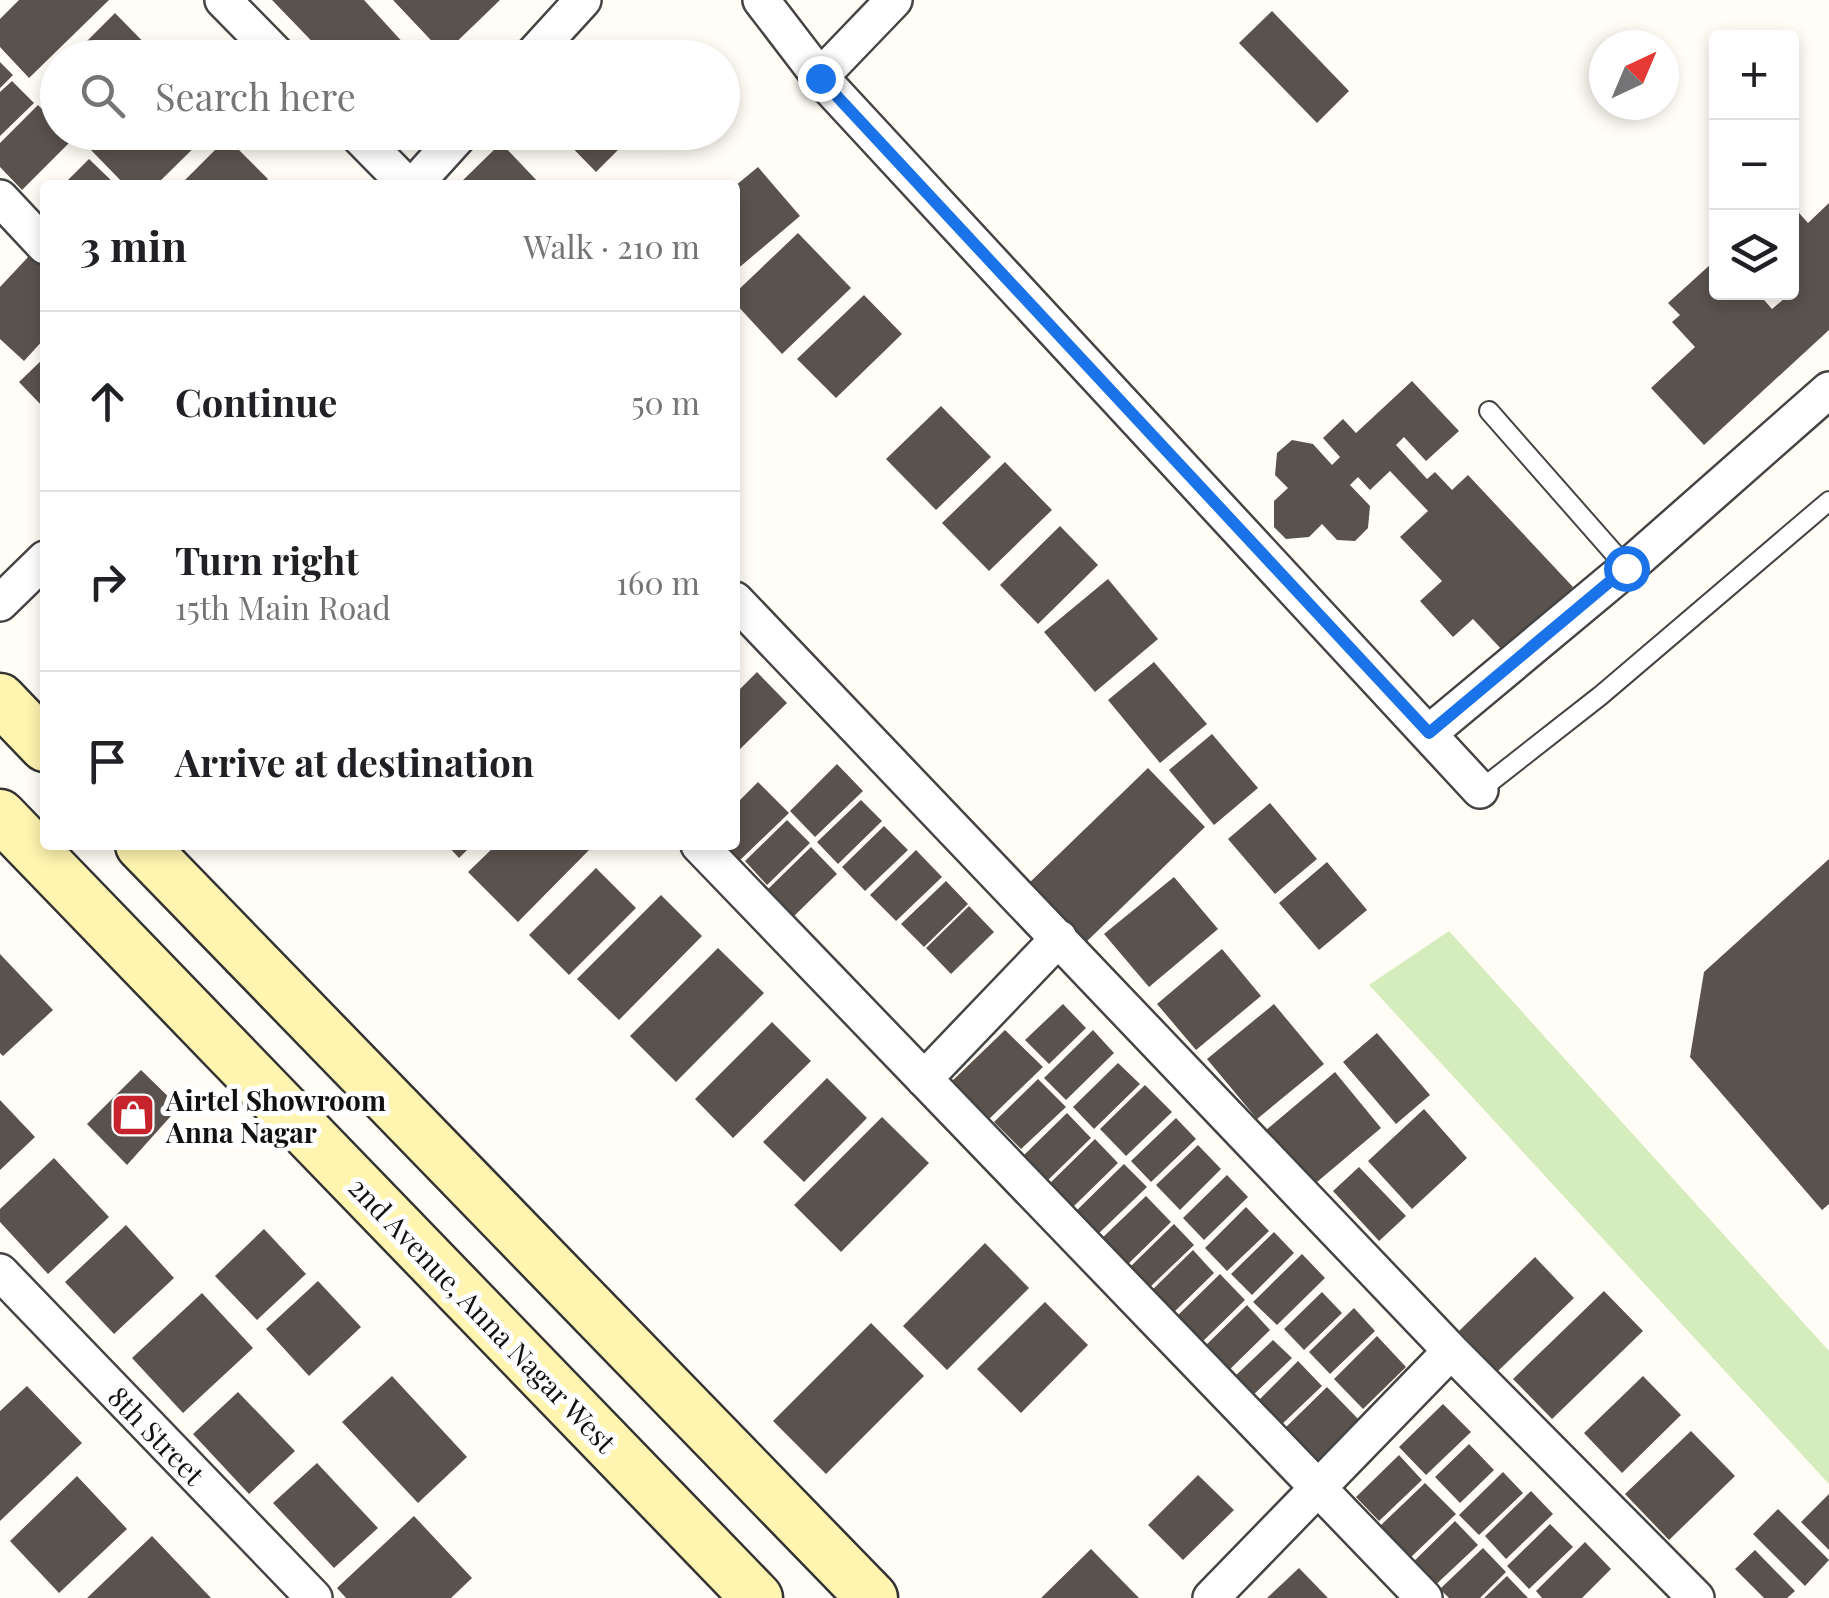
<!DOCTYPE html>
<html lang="en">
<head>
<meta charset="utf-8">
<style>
  body { margin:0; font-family:"Playfair Display",serif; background:#f2f2f2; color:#202124 }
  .controls { position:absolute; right:30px; top:30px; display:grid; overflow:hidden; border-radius:10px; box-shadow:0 5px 15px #0003 }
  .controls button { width:90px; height:90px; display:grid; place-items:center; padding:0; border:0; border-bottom:2px solid #e0e0e0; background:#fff; color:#202124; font:50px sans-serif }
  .compass { position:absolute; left:1589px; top:30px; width:90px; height:90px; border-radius:50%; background:#fff; box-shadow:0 5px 15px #0003; rotate:44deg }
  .stop { position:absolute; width:30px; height:30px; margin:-22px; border:8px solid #1a73e8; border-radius:50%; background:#fff }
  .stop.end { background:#1a73e8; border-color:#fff; box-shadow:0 2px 10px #0008 }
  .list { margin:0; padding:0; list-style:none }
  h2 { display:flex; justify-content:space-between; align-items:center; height:130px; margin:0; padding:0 40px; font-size:42px }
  h2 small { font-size:32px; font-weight:400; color:#757577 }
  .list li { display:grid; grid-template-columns:65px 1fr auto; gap:30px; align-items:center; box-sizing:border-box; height:180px; padding:0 40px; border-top:2px solid #e0e0e0 }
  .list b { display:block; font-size:38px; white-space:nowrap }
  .list p { margin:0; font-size:32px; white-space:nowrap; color:#757577 }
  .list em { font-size:32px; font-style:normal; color:#757577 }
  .icon { flex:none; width:55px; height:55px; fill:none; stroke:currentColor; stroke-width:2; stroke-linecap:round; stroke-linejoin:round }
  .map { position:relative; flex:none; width:1829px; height:1598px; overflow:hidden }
  .search { position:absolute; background:#fff; box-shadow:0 5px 15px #0003; left:40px; top:40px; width:700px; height:110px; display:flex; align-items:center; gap:25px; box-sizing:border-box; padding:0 35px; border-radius:55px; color:#757577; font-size:38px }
  .panel { position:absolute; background:#fff; box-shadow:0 5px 15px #0003; left:40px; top:180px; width:700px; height:670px; border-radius:10px }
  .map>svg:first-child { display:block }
</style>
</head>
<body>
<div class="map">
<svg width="1829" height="1598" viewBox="0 0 1829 1598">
  <rect width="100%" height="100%" fill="#fffdf5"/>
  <path fill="#d5ecbc" d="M1449,931L1829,1351V1484L1369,985Z"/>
  <path fill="#5a524d" d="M19,0H109L29,78L0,47V19Z
    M272,0H364L417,58H328Z
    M393,0H500L444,54Z
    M1272,11L1349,91L1317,123L1239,43Z
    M115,13L159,58H70Z
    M624,40L641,58H606Z
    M0,62L13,75L0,88Z
    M12,81L34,103L0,136V92Z
    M38,105L58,125V132H65L72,140L22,190L0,167V143Z
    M110,132H210L156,185H125L91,150Z
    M557,132H636L596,172Z
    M227,138L268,179L262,185H180Z
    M501,143L541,185H458Z
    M89,159L116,185H63Z
    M758,167L800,216L735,271V186Z
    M1829,203V330L1704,445L1651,388L1695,347L1672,322L1680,315L1668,303L1711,264L1716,269V292H1757L1772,309L1792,292V205L1808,223Z
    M798,233L851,288L782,354L735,303V293Z
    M30,255L45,270V338L24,361L0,339V287Z
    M864,295L902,334L836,398L797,359Z
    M45,357V409L19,382Z
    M1412,381L1459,431L1426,461L1404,437L1396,445L1427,479L1435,472L1452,490L1468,475L1573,587L1504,652L1473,619L1453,637L1420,601L1442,581L1400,537L1428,511L1390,471L1370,490L1358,477L1350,485L1370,506L1368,528L1355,541L1337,540L1322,524L1309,537L1286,539L1274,527V501L1288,488L1275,475L1277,453L1292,440L1313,444L1332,465L1340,457L1323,438L1343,419L1356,433Z
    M941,406L991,457L936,510L886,459Z
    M1005,462L1052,510L989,571L942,523Z
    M1060,526L1098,565L1038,624L1000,585Z
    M1108,579L1158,639L1095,692L1044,632Z
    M1154,662L1207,724L1160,763L1108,700Z
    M757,672L787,703L737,752L735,694Z
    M1212,734L1258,788L1214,825L1169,770Z
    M837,764L863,791L815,837L790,811Z
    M1148,768L1205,827L1083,945L1026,886Z
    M758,782L789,813L739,861L724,845H735V805Z
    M861,800L882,821L838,864L817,842Z
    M1270,803L1317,859L1275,894L1228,839Z
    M787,820L810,843L767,885L745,861Z
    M884,826L908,850L865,891L842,867Z
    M447,845H472L459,858Z
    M496,845H594L518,922L468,872Z
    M811,847L837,874L792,918L766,891Z
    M916,850L942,877L896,921L870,895Z
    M1829,859V1204L1822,1210L1690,1057L1704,972Z
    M1327,862L1367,910L1319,950L1279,903Z
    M596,868L636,908L569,975L529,935Z
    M1174,877L1218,929L1149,987L1104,934Z
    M946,881L968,904L924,947L901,924Z
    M661,895L702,936L619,1020L577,979Z
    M969,906L994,932L951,974L926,948Z
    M718,948L764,993L676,1082L630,1036Z
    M1222,949L1261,996L1196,1050L1157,1004Z
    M0,954L53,1010L3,1056L0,1053Z
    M1063,1004L1086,1028L1049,1064L1025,1040Z
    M1274,1004L1324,1064L1257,1119L1207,1059Z
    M772,1022L811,1061L733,1138L695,1099Z
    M1005,1030L1043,1067L988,1120L951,1082Z
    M1093,1030L1114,1053L1066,1100L1044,1078Z
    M1377,1033L1430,1095L1396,1124L1343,1062Z
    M1118,1063L1140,1084L1094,1129L1073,1107Z
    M141,1070L179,1107L127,1165L87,1124Z
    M1335,1072L1381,1128L1311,1187L1265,1131Z
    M827,1078L867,1118L804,1182L763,1142Z
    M1038,1079L1066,1107L1021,1149L994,1122Z
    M1145,1085L1172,1112L1126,1156L1100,1129Z
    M0,1100L35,1137L0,1170Z
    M1424,1109L1467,1158L1412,1209L1368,1161Z
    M1067,1113L1091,1138L1047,1181L1023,1156Z
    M882,1117L929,1163L841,1252L794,1205Z
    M1176,1118L1196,1139L1151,1182L1131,1161Z
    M1095,1139L1118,1163L1072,1208L1049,1184Z
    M1198,1145L1221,1169L1180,1210L1156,1185Z
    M54,1158L109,1217L48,1274L0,1222V1209Z
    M1124,1164L1147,1187L1097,1235L1075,1212Z
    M1359,1167L1406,1216L1379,1241L1333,1191Z
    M1227,1175L1248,1197L1204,1240L1183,1218Z
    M1146,1196L1171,1222L1125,1267L1099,1241Z
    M1246,1207L1269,1231L1227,1271L1205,1248Z
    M1174,1224L1194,1245L1150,1287L1130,1267Z
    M126,1225L174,1278L114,1334L65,1282Z
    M264,1229L306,1274L257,1320L215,1276Z
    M1274,1232L1294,1253L1252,1295L1231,1274Z
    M985,1243L1029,1288L947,1370L903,1326Z
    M1193,1250L1214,1273L1170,1316L1148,1294Z
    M1302,1254L1325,1278L1277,1325L1253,1302Z
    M1535,1257L1574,1298L1498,1371L1459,1331Z
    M1220,1274L1245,1300L1198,1346L1173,1320Z
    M318,1281L361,1327L309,1376L266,1329Z
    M1604,1291L1643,1331L1552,1419L1513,1379Z
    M1322,1292L1342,1313L1304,1350L1284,1329Z
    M202,1293L253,1348L183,1413L132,1358Z
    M1045,1302L1088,1345L1021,1413L977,1369Z
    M1247,1305L1270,1330L1226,1373L1202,1349Z
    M1354,1308L1375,1331L1330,1374L1309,1352Z
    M871,1323L924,1376L826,1474L773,1421Z
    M1377,1336L1406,1367L1363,1409L1334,1379Z
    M1273,1340L1292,1358L1249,1399L1231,1380Z
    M1298,1361L1322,1386L1279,1427L1256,1403Z
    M392,1376L467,1457L418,1503L342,1422Z
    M1643,1376L1681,1415L1622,1473L1584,1433Z
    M27,1386L82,1443L0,1521V1411Z
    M1327,1387L1361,1422L1318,1465L1283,1430Z
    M238,1392L295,1451L249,1494L193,1434Z
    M1443,1404L1471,1432L1426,1475L1399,1447Z
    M1691,1431L1735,1476L1669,1540L1625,1494Z
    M1469,1444L1494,1470L1460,1503L1435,1477Z
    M1399,1455L1422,1480L1379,1521L1356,1497Z
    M317,1463L378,1528L334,1568L273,1503Z
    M1503,1472L1523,1493L1479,1535L1459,1515Z
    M1198,1475L1234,1510L1183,1560L1148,1525Z
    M77,1476L127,1529L59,1593L10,1541Z
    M1425,1483L1456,1514L1409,1559L1379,1527Z
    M1531,1491L1553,1514L1506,1559L1485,1536Z
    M1829,1494V1550L1801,1522Z
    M1778,1509L1829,1560L1805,1586L1753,1534Z
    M414,1516L472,1578L451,1598H346L337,1588Z
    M1455,1521L1478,1545L1429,1591L1407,1568Z
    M1550,1524L1573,1547L1529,1589L1507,1566Z
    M152,1536L211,1598H87Z
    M1585,1542L1611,1569L1582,1598H1542L1536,1591Z
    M1483,1548L1506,1572L1480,1598H1449L1440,1589Z
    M1091,1549L1139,1598H1041Z
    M1755,1550L1795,1591L1787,1598H1764L1735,1569Z
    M1299,1568L1328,1598H1267Z
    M1507,1576L1528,1598H1484Z"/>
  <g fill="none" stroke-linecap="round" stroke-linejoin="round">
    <defs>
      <path id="lane" d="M1489,411L1627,568
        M1480,790L1600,696L1829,501"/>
      <path id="street" d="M223,0L280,58
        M761,0L820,77L1480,790
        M530,58L583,0
        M820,77L894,0
        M355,132L407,185
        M414,185L462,132
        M0,198L45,246
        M735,600L1451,1351L1696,1598
        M0,603L45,559
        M1429,733L1627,568L1829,390
        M699,845L1424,1598
        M924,1079L1059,938
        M0,1272L314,1598
        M1211,1598L1451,1351"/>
      <path id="secondary" d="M0,699L45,746
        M0,815L757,1598
        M141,845L872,1598"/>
    </defs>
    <use href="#lane" stroke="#444" stroke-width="22"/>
    <use href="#street" stroke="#444" stroke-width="40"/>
    <use href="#secondary" stroke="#333" stroke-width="55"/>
    <use href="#lane" stroke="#fff" stroke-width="18"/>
    <use href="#street" stroke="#fff" stroke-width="35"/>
    <use href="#secondary" stroke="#fff5b0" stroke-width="50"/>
  </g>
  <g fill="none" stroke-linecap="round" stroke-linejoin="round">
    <path stroke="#1a73e8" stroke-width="12" d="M820,78L1429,733L1626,568"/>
  </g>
  <defs>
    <symbol id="shop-square" viewBox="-11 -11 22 22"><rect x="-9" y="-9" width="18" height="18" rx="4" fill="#c7232d" stroke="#fff"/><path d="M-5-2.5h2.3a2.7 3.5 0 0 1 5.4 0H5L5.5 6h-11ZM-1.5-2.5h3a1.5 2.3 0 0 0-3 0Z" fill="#fff"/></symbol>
  </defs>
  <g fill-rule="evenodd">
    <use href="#shop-square" x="108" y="1090" width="50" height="50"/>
  </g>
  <g text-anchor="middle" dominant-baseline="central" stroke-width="10" stroke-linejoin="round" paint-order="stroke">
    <g font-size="28" font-weight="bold" fill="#111" stroke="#fff" text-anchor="start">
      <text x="166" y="1099">Airtel Showroom<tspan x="166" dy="32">Anna Nagar</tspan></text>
    </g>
    <g font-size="28" fill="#111" stroke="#fff">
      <text transform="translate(483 1314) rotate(46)">2nd Avenue, Anna Nagar West</text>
      <text transform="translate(157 1435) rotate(46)">8th Street</text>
    </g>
  </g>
</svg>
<div class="controls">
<button>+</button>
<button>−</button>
<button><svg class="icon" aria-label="layers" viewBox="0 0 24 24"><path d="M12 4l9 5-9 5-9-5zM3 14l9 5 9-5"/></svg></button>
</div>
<svg class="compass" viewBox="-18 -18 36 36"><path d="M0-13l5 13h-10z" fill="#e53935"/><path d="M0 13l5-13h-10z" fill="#757577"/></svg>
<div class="stop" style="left:1626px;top:568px"></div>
<div class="stop end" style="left:820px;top:78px"></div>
<div class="search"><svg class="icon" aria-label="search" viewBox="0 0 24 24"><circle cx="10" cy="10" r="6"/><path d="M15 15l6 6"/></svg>Search here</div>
<section class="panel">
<h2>3 min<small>Walk · 210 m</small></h2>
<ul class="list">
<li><svg class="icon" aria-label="ahead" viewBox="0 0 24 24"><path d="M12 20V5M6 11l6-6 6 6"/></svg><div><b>Continue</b></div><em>50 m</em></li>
<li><svg class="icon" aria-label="right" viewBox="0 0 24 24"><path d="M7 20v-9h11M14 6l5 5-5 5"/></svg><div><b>Turn right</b><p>15th Main Road</p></div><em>160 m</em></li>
<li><svg class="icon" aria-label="arrive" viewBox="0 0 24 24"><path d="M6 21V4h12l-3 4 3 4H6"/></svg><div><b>Arrive at destination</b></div></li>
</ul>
</section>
</div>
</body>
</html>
